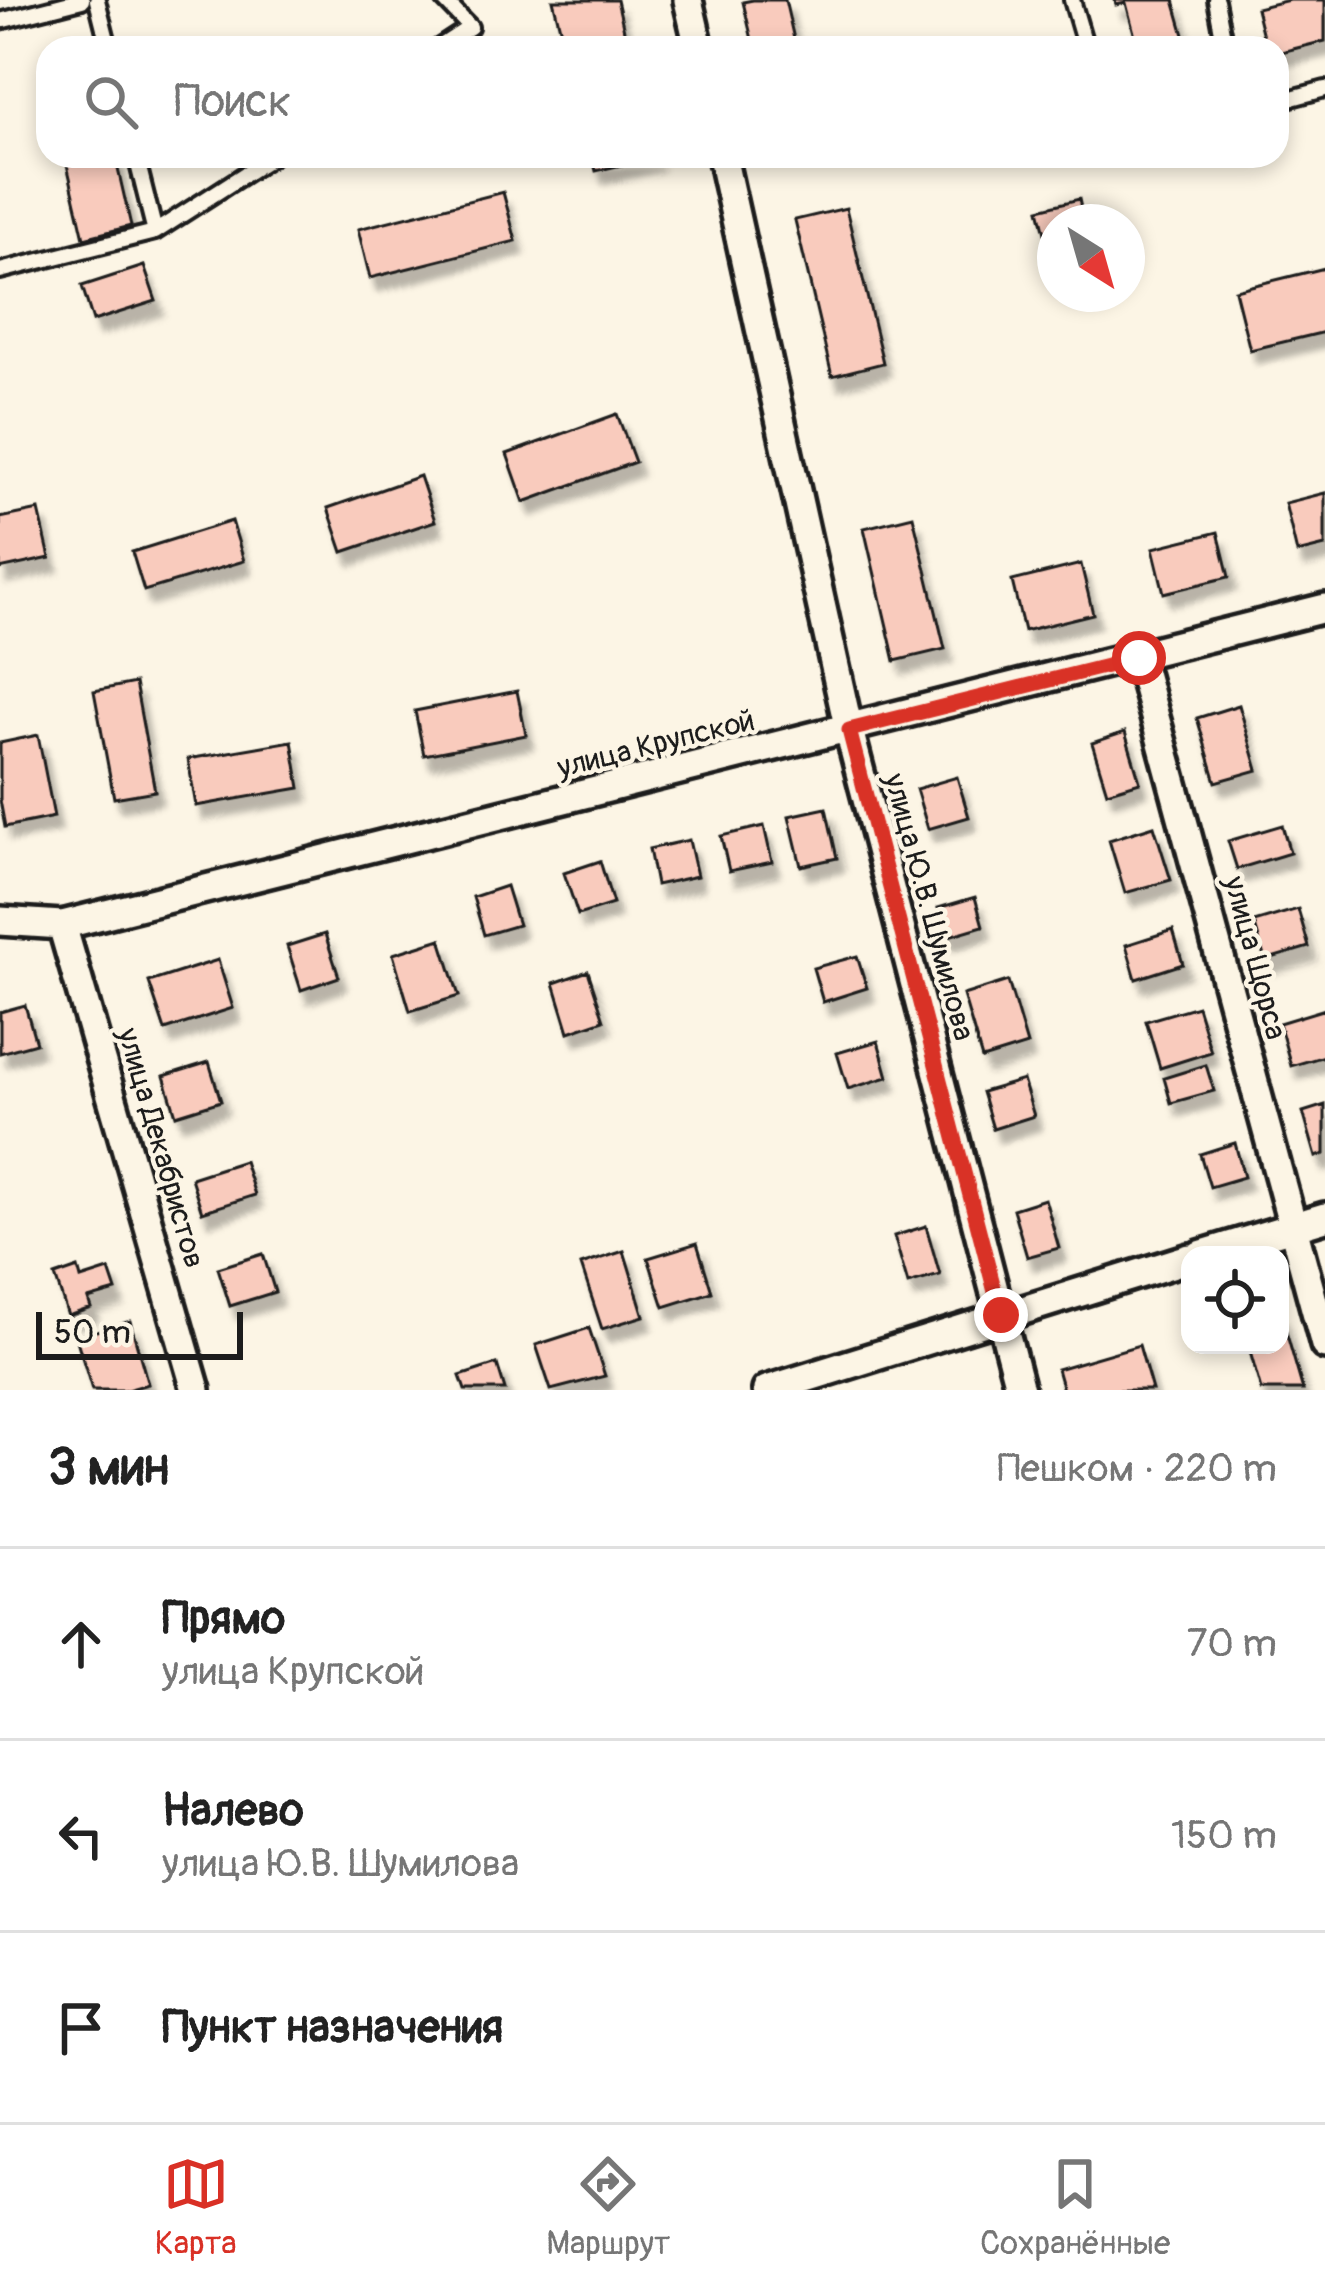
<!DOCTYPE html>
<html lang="ru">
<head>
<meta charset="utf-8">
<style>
  body { margin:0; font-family:Pangolin,sans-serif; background:#f2f2f2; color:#222 }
  .controls { position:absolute; right:36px; bottom:36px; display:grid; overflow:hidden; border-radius:24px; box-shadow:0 6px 18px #0003 }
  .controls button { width:108px; height:108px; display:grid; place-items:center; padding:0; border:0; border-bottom:3px solid #e0e0e0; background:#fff; color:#222; font:60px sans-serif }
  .compass { position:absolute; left:1037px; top:204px; width:108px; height:108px; border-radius:50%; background:#fff; box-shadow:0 6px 18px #0003; rotate:143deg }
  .scale { position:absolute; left:36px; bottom:30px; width:207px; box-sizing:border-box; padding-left:12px; border:6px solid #1c1c1c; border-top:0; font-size:33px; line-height:42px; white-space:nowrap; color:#1c1c1c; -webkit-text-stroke:9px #fcf5e5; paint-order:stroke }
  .stop { position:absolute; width:36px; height:36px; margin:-27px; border:9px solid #d93025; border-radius:50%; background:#fff }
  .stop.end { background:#d93025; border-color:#fff; box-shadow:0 3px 12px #0008 }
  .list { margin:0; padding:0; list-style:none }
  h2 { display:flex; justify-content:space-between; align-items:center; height:156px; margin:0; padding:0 48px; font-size:51px }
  h2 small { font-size:39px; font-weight:400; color:#767676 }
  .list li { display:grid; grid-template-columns:78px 1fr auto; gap:36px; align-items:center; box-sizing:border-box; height:192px; padding:0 48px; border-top:3px solid #e0e0e0 }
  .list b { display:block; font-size:45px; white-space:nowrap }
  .list p { margin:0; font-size:39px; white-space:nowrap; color:#767676 }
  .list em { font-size:39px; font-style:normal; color:#767676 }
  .icon { flex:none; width:66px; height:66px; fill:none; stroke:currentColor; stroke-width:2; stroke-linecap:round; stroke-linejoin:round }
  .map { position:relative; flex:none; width:1325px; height:1390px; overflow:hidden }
  .search { position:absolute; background:#fff; box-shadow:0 6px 18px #0003; left:36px; right:36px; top:36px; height:132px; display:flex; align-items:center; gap:30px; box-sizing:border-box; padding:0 42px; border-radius:36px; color:#767676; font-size:45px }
  .sheet { height:732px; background:#fff }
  nav { display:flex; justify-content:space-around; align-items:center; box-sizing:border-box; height:168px; border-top:3px solid #e0e0e0; background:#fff; font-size:33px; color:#767676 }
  nav a { display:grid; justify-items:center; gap:6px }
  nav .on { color:#d93025 }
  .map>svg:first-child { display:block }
</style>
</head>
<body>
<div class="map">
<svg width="1325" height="1390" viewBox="0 0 1325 1390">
  <defs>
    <filter id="shadow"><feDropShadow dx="7" dy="13" stdDeviation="3" flood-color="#0004"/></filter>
  </defs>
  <rect width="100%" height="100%" fill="#fcf5e5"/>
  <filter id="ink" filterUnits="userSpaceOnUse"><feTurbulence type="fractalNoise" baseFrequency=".00833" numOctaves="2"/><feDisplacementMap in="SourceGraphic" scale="24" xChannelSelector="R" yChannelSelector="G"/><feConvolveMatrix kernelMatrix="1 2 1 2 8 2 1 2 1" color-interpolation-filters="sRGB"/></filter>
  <g filter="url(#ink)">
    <path fill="#f9cbbd" stroke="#1c1c1c" stroke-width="3" filter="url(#shadow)" d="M553,0H617L628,48H565Z
      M753,0H785L796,48H754L743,2Z
      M1115,0H1174L1186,42L1165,48H1138L1126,3L1116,5Z
      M1289,0H1325V41L1277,53V48H1266L1256,8Z
      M65,156H115L131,226L84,238Z
      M592,156H655V157L596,171Z
      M503,192L516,241L370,278L358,229Z
      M1079,199L1084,222H1055V274L1039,209Z
      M846,208L883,363L832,376L795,220Z
      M144,266L156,301L93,321L82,286Z
      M1325,268V332L1250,350L1235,290Z
      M617,414L635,462L524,502L507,454Z
      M420,476L435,521L343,552L328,508Z
      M1325,493V546L1297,553L1285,503Z
      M39,510L50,558L0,569V518Z
      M913,516L945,649L895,661L864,528Z
      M232,521L244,561L144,591L132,552Z
      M1218,532L1229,577L1164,593L1153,548Z
      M1081,564L1093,614L1024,631L1012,581Z
      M135,683L155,791L114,798L94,691Z
      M517,691L526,735L424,755L415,711Z
      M1239,705L1258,770L1216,782L1197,718Z
      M1125,732L1140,782L1107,792L1092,743Z
      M38,735L54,817L5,827L0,800V743Z
      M292,741L300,788L196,806L188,759Z
      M957,777L969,817L928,829L916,789Z
      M826,808L837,858L801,866L789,816Z
      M1282,825L1290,853L1237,869L1228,841Z
      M764,826L772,862L729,871L721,836Z
      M1154,826L1171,880L1125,893L1109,840Z
      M689,840L697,876L656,885L649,849Z
      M600,861L613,904L578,915L564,873Z
      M506,886L518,925L484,935L473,897Z
      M975,897L983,926L946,937L938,908Z
      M1298,909L1309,947L1265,960L1254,922Z
      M1173,930L1183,964L1136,979L1126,945Z
      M325,934L339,977L301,990L287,946Z
      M441,939L459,996L410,1011L393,954Z
      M857,956L867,988L823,1002L813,968Z
      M218,960L233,1008L165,1030L149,982Z
      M588,971L604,1020L569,1032L554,983Z
      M1008,981L1027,1045L982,1059L963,995Z
      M25,1005L36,1043L0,1053V1012Z
      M1197,1006L1211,1052L1160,1068L1146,1021Z
      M1325,1009V1056L1291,1066L1279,1023Z
      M878,1041L888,1077L848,1089L837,1053Z
      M209,1062L221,1101L176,1115L164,1076Z
      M1206,1065L1214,1091L1171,1103L1164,1078Z
      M1023,1080L1034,1116L993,1129L982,1092Z
      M1325,1105V1154L1316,1157L1303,1112Z
      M1235,1143L1244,1177L1210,1187L1200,1154Z
      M244,1161L255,1195L202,1212L191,1178Z
      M1045,1199L1059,1248L1027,1257L1013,1209Z
      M926,1226L940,1275L908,1284L894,1236Z
      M697,1243L712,1292L664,1307L648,1258Z
      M624,1251L644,1316L602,1329L581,1265Z
      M263,1254L275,1292L230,1306L218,1268Z
      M78,1268L81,1279L109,1270L116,1291L88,1299L91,1308L68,1316L55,1276Z
      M1280,1311L1303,1390H1261L1248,1345H1280Z
      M130,1321L148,1384L127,1390H92L76,1337Z
      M589,1328L605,1376L551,1390L536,1345Z
      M1139,1345L1152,1390H1063L1057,1369Z
      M497,1364L505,1390H465L460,1376Z"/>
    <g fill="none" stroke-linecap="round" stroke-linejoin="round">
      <defs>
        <path id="lane" d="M97,0L109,48
          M1072,0L1086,48
          M1216,0L1225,48
          M0,21L82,0
          M438,48L470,27L444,0
          M1277,102L1325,89
          M136,156L155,232
          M0,271L155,232L273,156"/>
        <path id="street" d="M688,0L699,48
          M722,156L849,730L1020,1390
          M1139,658L1325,1345
          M0,921L62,925L1325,608
          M62,925L196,1390
          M1200,1255L1325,1217
          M767,1390L1190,1258"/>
      </defs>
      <use href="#lane" stroke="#1c1c1c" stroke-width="22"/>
      <use href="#street" stroke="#1c1c1c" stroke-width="36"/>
      <use href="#lane" stroke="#fcf5e5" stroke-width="14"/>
      <use href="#street" stroke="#fcf5e5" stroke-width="27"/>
    </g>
  </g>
  <g fill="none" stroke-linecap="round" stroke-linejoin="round" filter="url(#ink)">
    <path stroke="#d93025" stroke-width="15" d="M1001,1315L849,730L1139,658"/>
  </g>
  <g text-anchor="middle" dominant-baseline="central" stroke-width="9" stroke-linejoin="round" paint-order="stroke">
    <g font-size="30" fill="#1c1c1c" stroke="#fcf5e5">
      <text transform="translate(656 744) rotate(-14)">улица Крупской</text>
      <text transform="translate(929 907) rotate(75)">улица Ю.В. Шумилова</text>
      <text transform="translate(1255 958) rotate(75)">улица Щорса</text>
      <text transform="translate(161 1148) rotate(74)">улица Декабристов</text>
    </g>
  </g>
</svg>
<div class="controls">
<button><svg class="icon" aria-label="locate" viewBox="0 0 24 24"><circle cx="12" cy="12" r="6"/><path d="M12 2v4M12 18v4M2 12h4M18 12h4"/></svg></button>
</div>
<svg class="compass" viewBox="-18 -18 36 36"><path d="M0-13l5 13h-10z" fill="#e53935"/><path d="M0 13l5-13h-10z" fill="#767676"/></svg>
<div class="scale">50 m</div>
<div class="stop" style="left:1139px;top:658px"></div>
<div class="stop end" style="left:1001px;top:1315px"></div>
<div class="search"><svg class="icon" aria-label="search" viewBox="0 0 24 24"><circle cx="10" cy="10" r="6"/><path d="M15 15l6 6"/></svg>Поиск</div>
</div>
<section class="sheet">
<h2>3 мин<small>Пешком · 220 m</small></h2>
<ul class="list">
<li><svg class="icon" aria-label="ahead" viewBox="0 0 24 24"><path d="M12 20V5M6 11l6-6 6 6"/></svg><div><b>Прямо</b><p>улица Крупской</p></div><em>70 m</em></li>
<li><svg class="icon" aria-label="left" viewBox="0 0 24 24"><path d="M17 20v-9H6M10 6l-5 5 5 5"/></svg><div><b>Налево</b><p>улица Ю.В. Шумилова</p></div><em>150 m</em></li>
<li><svg class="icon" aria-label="arrive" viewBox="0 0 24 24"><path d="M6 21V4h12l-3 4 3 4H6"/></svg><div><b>Пункт назначения</b></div></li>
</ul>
</section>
<nav>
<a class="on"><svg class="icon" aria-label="map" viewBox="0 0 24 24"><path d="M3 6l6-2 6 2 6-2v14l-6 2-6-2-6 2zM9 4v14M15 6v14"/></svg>Карта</a>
<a><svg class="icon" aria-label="directions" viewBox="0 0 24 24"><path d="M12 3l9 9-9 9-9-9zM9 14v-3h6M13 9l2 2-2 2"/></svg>Маршрут</a>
<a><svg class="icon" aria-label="saved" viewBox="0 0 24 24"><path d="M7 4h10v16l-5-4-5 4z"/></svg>Сохранённые</a>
</nav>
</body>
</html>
